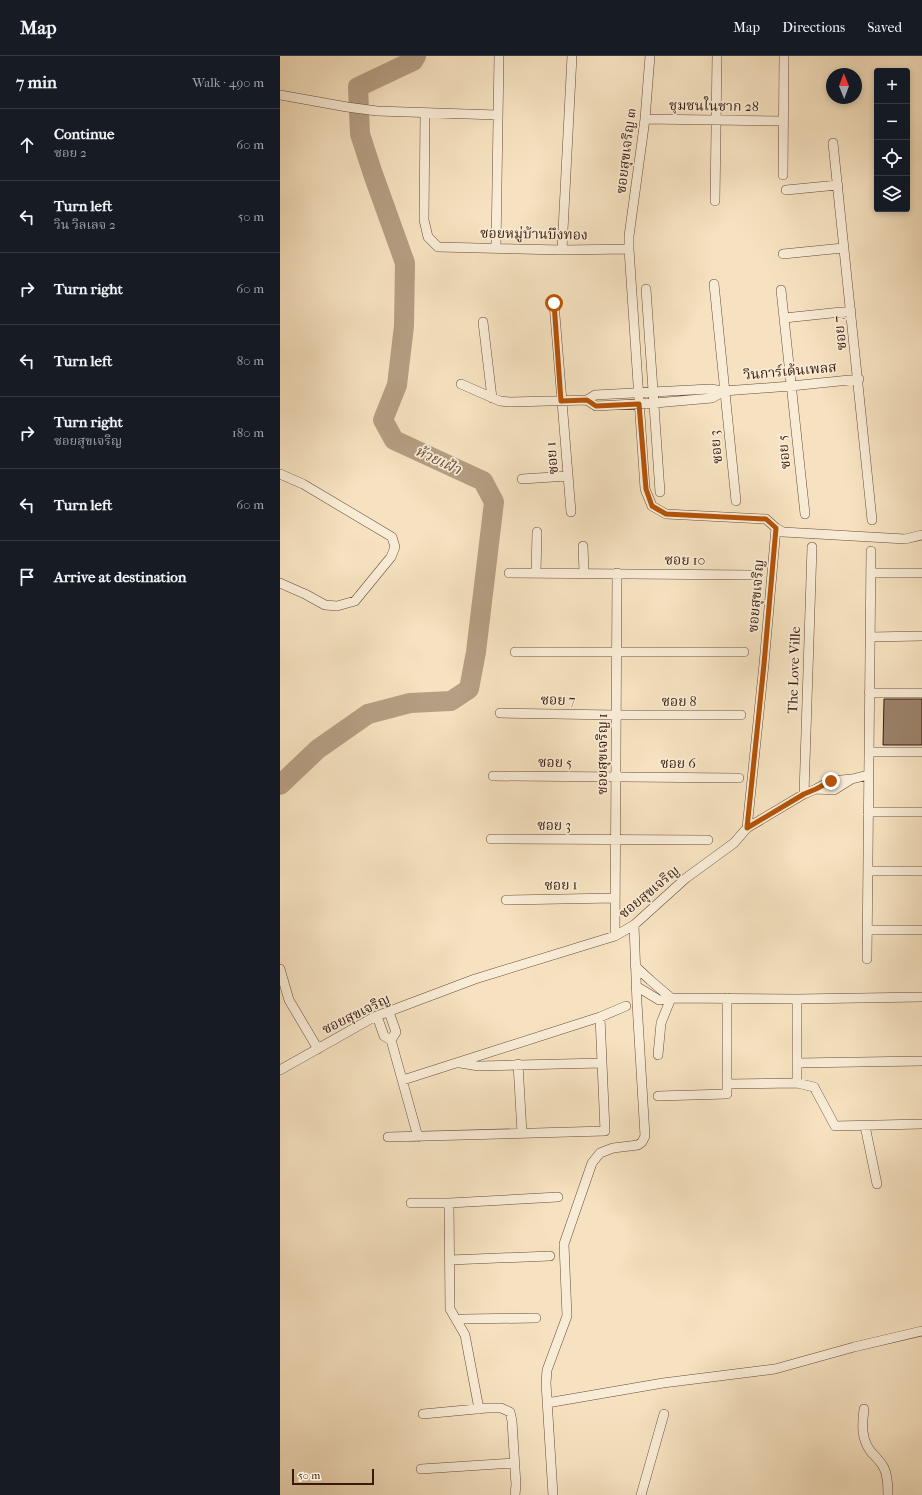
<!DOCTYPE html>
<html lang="en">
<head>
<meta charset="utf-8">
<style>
  body { margin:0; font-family:"IM FELL French Canon","Noto Serif Thai",serif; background:#242831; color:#f1f3f6 }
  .controls { position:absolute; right:12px; top:12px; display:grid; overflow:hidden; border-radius:4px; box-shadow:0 2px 6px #0003 }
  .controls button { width:36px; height:36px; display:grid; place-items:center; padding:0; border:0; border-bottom:1px solid #363941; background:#171b24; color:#f1f3f6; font:20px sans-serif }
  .compass { position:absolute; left:546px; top:12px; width:36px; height:36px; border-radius:50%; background:#171b24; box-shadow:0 2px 6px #0003; rotate:359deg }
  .scale { position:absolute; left:12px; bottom:10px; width:82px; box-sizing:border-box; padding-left:4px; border:2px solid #38190c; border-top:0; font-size:11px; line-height:14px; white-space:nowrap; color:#38190c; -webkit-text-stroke:3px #f9ecd6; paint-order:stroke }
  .stop { position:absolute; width:12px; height:12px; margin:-9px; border:3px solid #b45309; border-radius:50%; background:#fff }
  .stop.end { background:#b45309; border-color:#fff; box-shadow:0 1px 4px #0008 }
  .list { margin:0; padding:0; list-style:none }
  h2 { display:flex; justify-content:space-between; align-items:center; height:52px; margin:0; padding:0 16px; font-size:17px }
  h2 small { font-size:13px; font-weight:400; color:#9ea1a6 }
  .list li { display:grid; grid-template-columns:26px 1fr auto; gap:12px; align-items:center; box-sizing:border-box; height:72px; padding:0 16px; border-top:1px solid #363941 }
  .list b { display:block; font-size:15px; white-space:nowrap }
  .list p { margin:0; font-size:13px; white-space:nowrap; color:#9ea1a6 }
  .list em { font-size:13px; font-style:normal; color:#9ea1a6 }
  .icon { flex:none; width:22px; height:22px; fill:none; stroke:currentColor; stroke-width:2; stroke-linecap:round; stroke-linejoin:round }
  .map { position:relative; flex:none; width:642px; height:1439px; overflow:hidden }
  header { display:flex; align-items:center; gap:24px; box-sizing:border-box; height:56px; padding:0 20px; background:#171b24; border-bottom:1px solid #363941 }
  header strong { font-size:19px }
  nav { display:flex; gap:22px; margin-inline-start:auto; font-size:14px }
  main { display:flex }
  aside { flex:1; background:#171b24 }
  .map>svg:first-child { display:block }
</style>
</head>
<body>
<header>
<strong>Map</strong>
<nav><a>Map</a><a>Directions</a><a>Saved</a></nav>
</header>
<main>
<aside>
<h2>7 min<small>Walk · 490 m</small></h2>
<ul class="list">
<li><svg class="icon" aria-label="ahead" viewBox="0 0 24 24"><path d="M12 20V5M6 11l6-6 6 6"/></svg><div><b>Continue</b><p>ซอย 2</p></div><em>60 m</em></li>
<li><svg class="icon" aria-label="left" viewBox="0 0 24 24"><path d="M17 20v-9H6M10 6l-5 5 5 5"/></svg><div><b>Turn left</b><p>วิน วิลเลจ 2</p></div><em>50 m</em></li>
<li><svg class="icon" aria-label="right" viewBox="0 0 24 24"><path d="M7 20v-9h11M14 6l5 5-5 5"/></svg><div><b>Turn right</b></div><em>60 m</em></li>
<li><svg class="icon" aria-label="left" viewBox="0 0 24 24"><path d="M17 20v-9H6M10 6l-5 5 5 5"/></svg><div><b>Turn left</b></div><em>80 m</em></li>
<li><svg class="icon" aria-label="right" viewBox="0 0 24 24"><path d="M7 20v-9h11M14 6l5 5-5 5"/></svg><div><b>Turn right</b><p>ซอยสุขเจริญ</p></div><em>180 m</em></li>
<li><svg class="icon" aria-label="left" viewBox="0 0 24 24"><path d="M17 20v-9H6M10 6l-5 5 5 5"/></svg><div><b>Turn left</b></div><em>60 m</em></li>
<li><svg class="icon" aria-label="arrive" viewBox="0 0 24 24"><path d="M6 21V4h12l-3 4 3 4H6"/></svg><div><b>Arrive at destination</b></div></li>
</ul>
</aside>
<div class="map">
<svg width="642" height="1439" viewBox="0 0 642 1439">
  <rect width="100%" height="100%" fill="#f6e2c0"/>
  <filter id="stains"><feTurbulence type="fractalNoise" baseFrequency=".005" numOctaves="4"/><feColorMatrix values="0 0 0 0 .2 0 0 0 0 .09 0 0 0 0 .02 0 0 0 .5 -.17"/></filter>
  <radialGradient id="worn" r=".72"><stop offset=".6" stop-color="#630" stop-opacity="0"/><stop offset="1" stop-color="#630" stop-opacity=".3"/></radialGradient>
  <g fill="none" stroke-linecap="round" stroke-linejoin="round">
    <path stroke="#b59e83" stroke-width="20" d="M0,729L38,693L88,658L130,647L171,645L189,633L196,596L214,446L203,425L114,384L103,364L117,329L124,270L125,207L93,118L80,78L78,31L133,5L136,0"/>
  </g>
  <path fill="#9b826a" stroke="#38190c" d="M604,643H642V689H603Z"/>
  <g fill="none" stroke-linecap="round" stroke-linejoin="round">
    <defs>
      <path id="minor" d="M370,0L365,63L349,180V193L365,433L372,450L386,458L486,463L496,472L503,476L625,483L642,479
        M0,39L67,51L97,55L217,59
        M145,57L144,164L148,181L158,191L282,194L349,193
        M365,63L503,65
        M553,87L592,464
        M503,119L504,0
        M506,134L558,129
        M435,145L437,0
        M216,191L219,0
        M282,194L292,0
        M503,198L563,192
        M434,228L456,445
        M366,233L380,436
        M501,234L525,458
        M274,247L291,456
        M504,262L571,255
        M203,266L212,342
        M181,328L220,345L230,346L307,344L315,339L430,333L444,335L432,342L375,347L316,350L307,344
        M444,335L511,330L579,323
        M0,418L23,428L112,481L115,491L111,501L75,545L57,550L45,549L25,538L0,527
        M242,423L288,420
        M303,490L304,516
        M229,517L472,519
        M256,517L257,476
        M591,517H642
        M590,581L642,580
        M235,596H464
        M589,637H642
        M220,657L336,659H461
        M589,696H642
        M213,720L459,722
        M537,733L554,734L570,724
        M524,738L532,491
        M588,756H642
        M467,772L524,738L536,733L551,725L572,723L588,719
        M211,783L428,784
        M588,815H642
        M226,844L335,842
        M588,874H642
        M335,880L337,517
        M587,903L591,495
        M355,910L370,924L391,942
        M0,913L9,944L38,993
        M356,930L379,944L391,942
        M517,943V1027
        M109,956L116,976L111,984L138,1081
        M97,960L104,980L111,984
        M378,999L381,967L391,942L517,943L642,941
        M180,1007L199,1010L322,1007
        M517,1007L642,1005
        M238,1008L242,1077
        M0,1014L94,961L195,923L335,880L354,869L406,822L454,787L467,772L484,608L496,472
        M123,1024L320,961L346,950
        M447,1028L517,1027L534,1031L555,1070L642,1068
        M378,1040L447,1038V942
        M585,1070L597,1128
        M108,1081L325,1075L320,961
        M131,1147H169L278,1141
        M169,1147L170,1253L185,1279L199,1353
        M170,1204L270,1200
        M177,1264L184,1263L256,1262
        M267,1347L383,1327L495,1313L574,1291L642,1275
        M584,1353C582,1370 581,1384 592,1397C597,1402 601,1406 604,1412C608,1420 608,1430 608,1439
        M143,1358L207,1352H221L230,1356L232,1365L236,1429L235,1439
        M141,1413L235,1407
        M273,1439L266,1327L267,1314L287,1260L284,1188L312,1107L320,1097L333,1092L358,1089L362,1086L365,1080L357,947L354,869
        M361,1439L384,1358"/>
    </defs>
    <use href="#minor" stroke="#684b39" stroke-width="10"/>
    <use href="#minor" stroke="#f9ecd6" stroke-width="9"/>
  </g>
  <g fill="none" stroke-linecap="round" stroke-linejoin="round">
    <path stroke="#b45309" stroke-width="5" d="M274,247L281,345L307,344L316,350L359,348L366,433L372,450L386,458L486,463L496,472L484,608L467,772L524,738L536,733L551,725"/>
  </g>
  <g text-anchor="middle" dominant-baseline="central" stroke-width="3.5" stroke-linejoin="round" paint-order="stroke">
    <g font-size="14" fill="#38190c" stroke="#f9ecd6">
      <text transform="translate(434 50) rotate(1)">ชุมชนในชาก 28</text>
      <text transform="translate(346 95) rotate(-83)">ซอยสุขเจริญ ๓</text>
      <text transform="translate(254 178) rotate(1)">ซอยหมู่บ้านบึงทอง</text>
      <text transform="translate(560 277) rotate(-96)">ซอย 7</text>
      <text transform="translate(510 315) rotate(-5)">วินการ์เด้นเพลส</text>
      <text transform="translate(436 391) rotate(-96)">ซอย 3</text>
      <text transform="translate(504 396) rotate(-96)">ซอย 5</text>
      <text transform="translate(272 402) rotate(-95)">ซอย 1</text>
      <text transform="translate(405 504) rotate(1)">ซอย 10</text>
      <text transform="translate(476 540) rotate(-85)">ซอยสุขเจริญ</text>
      <text transform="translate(514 614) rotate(-88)">The Love Ville</text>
      <text transform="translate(278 644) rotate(1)">ซอย 7</text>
      <text x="399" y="645">ซอย 8</text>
      <text transform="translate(322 698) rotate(-90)">ซอยสุขเจริญ 1</text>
      <text x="275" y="706">ซอย 5</text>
      <text x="398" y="707">ซอย 6</text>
      <text x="274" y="769">ซอย 3</text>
      <text transform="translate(281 829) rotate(-1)">ซอย 1</text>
      <text transform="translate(369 836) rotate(-40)">ซอยสุขเจริญ</text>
      <text transform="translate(76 958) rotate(-26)">ซอยสุขเจริญ</text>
    </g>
    <g font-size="15" font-style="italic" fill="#6a4e3c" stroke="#f9ecd6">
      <text transform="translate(158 404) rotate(25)">ห้วยเฝ้า</text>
    </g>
  </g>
  <rect width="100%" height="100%" filter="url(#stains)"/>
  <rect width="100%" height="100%" fill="url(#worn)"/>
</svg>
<div class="controls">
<button>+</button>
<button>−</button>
<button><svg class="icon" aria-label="locate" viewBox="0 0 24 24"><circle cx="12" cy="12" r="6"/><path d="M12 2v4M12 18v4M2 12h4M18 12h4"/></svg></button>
<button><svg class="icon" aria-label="layers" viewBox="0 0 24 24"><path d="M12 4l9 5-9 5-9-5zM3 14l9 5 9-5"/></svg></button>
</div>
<svg class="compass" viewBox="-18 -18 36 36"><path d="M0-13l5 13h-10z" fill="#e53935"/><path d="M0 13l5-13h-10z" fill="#9ea1a6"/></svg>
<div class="scale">50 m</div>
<div class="stop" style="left:274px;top:247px"></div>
<div class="stop end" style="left:551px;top:725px"></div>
</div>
</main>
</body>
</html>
